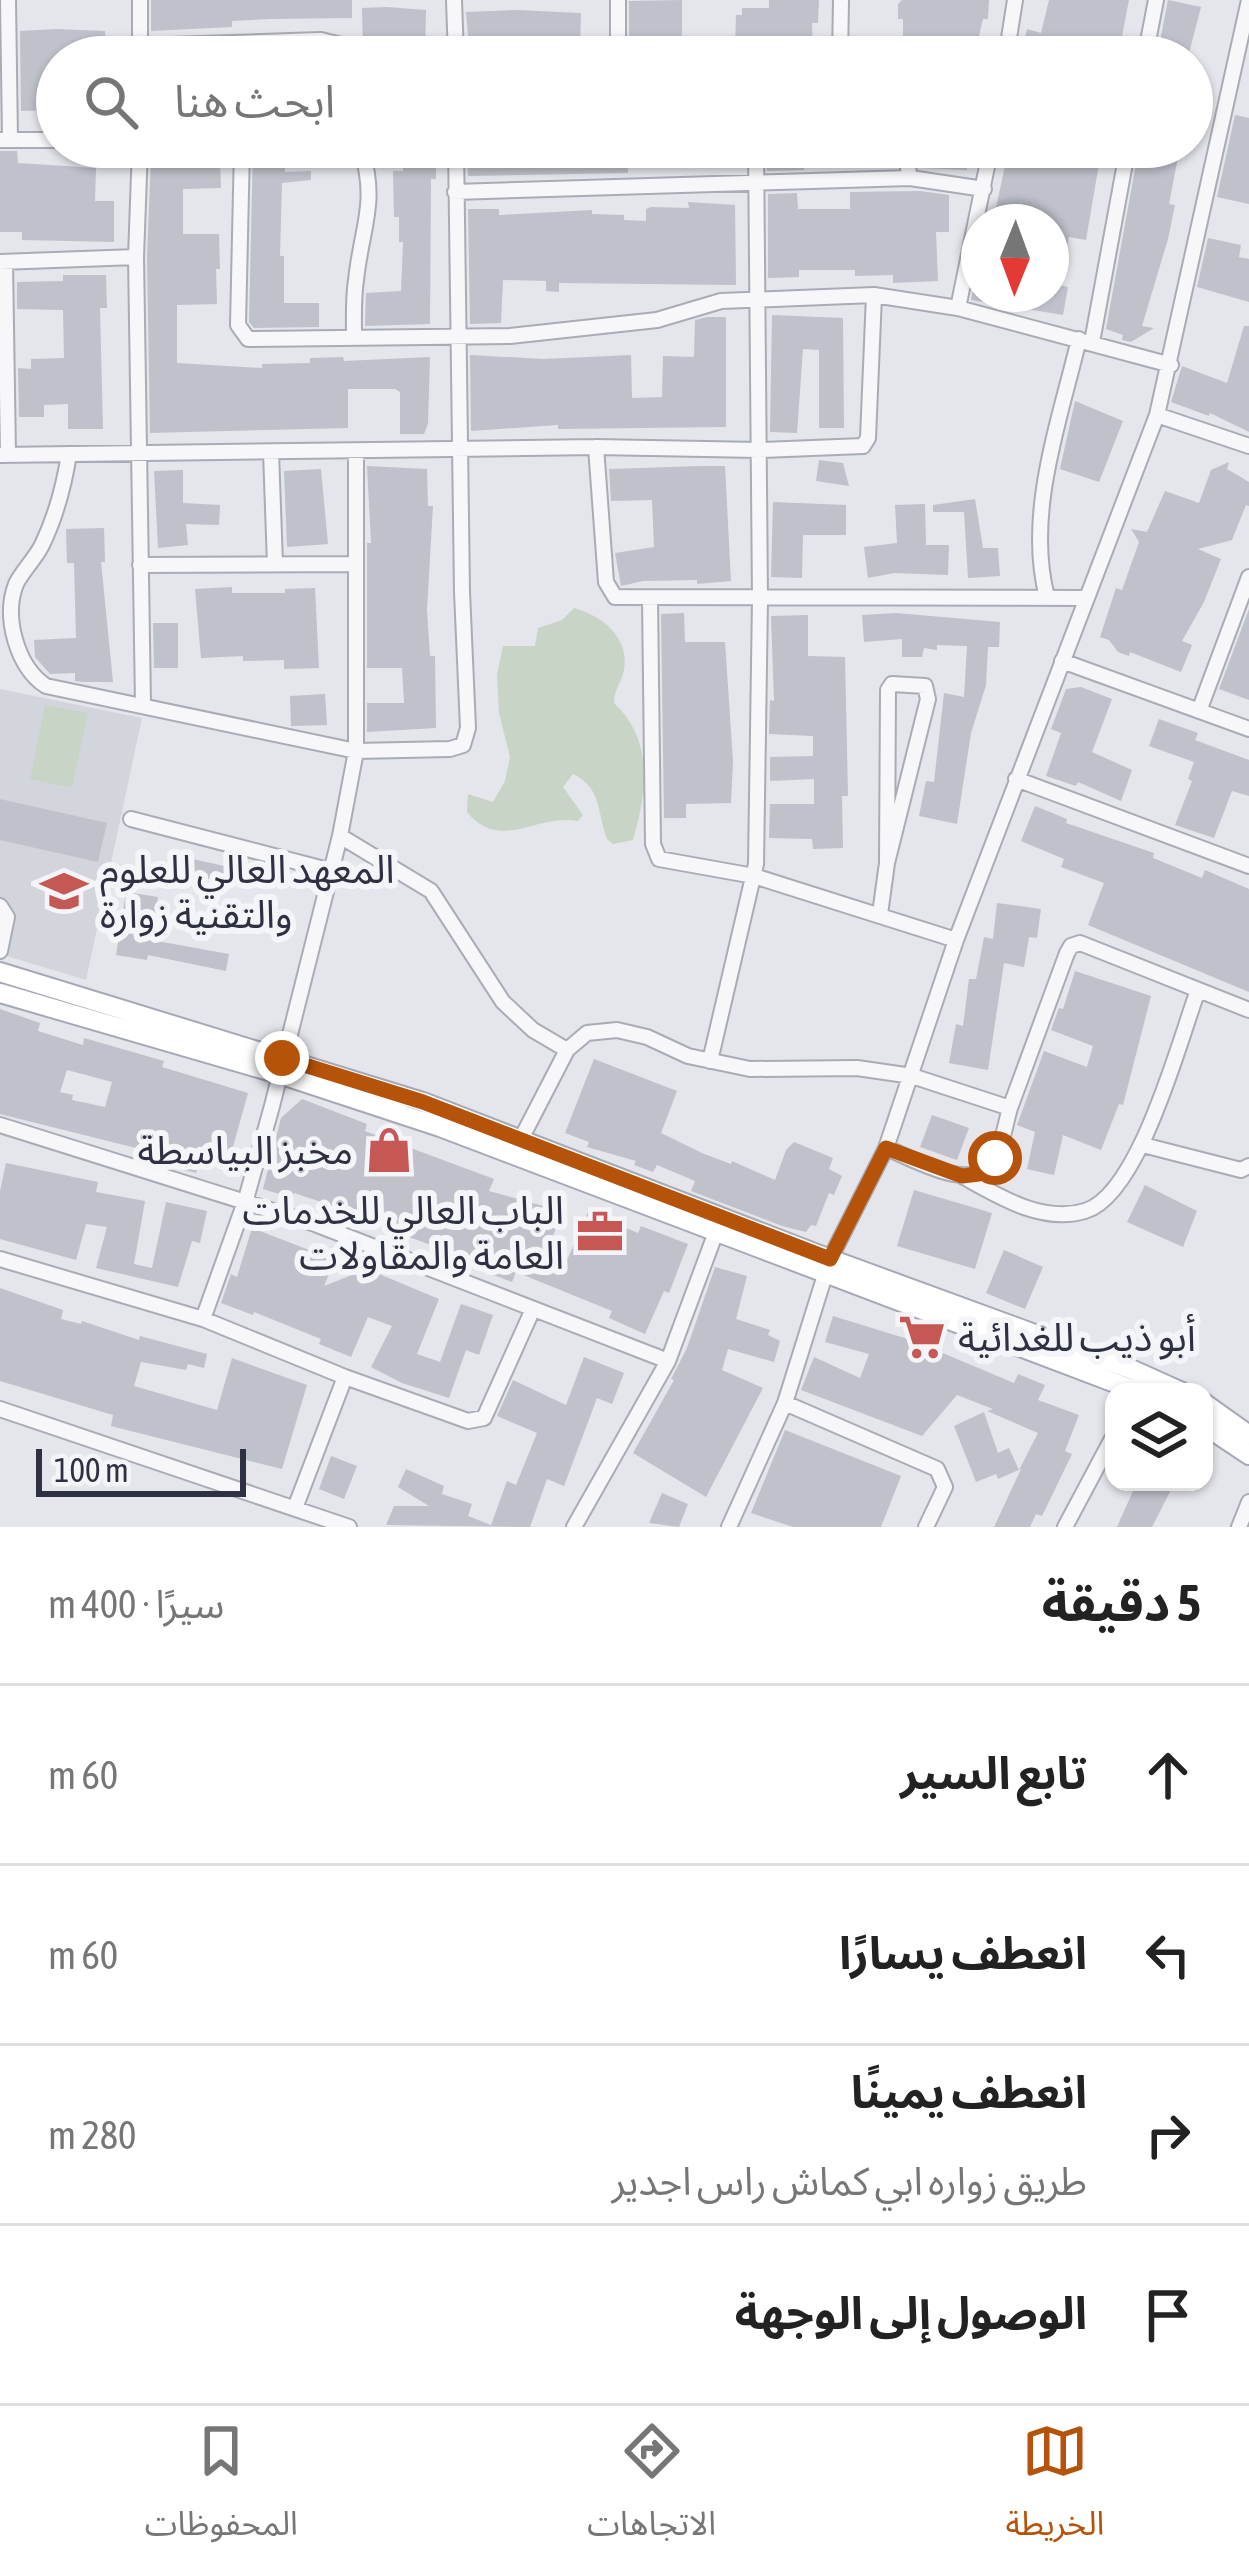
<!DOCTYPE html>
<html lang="ar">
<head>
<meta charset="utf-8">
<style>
  body { margin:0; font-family:"Asap Condensed","Noto Sans Arabic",sans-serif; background:#f6f6f6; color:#222; direction:rtl }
  .controls { position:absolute; right:36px; bottom:36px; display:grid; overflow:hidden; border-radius:24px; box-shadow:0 3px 9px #0004 }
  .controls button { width:108px; height:108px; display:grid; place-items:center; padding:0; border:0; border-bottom:3px solid #e0e0e0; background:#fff; color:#222; font:60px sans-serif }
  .compass { position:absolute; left:961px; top:204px; width:108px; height:108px; border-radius:50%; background:#fff; box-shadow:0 3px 9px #0004; rotate:181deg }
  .scale { position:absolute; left:36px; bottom:30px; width:210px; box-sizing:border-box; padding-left:12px; border:6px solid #2d3142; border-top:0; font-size:33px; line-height:42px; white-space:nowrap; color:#2d3142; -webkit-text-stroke:9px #f4f5f8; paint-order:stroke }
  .stop { position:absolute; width:36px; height:36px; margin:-27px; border:9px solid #b45309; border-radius:50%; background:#fff }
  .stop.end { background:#b45309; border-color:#fff; box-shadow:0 3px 12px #0008 }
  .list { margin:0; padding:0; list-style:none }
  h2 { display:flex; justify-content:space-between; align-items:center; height:156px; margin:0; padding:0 48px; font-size:51px }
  h2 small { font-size:39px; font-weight:400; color:#767676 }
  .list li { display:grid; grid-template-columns:78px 1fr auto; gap:36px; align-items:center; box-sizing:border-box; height:180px; padding:0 48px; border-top:3px solid #e0e0e0 }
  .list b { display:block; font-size:45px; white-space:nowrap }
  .list p { margin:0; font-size:39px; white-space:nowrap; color:#767676 }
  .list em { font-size:39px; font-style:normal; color:#767676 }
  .icon { flex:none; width:66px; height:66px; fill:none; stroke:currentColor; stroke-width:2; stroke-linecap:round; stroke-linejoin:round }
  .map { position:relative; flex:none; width:1249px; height:1527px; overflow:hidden; direction:ltr }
  .search { position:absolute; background:#fff; box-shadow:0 3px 9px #0004; left:36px; right:36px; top:36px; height:132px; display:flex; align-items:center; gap:30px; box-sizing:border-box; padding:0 42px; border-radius:66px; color:#767676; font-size:45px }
  .sheet { height:876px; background:#fff }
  nav { display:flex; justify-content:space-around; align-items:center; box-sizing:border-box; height:168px; border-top:3px solid #e0e0e0; background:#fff; font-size:33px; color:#767676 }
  nav a { display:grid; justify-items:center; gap:6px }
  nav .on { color:#b45309 }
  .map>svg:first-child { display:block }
</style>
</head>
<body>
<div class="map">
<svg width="1249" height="1527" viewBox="0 0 1249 1527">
  <rect width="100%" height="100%" fill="#e4e6eb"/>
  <path fill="#d3d5dd" d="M0,689L142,718L86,980L0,954Z"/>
  <path fill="#c7d4c6" d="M574,608C604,616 632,640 623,674C620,685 614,690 614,703C654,740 647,792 633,840L613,844L607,839C597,812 602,788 573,774L563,787L583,815L578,821C535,813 501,853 467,812L468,794L493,802L505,781L510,757L499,713L497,675L503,646H535L538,628L562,620Z
    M45,705L88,713L72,788L30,779Z"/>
  <path fill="#bfc1cb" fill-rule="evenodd" d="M151,0H352V18L270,19L232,21V27L151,31Z
    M682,0V50L629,51V1Z
    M769,0H819L818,23H812L813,55L768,56V52L735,47L736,15H742V8H769Z
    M902,0H989L988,19H983L975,53L966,52V57H903V19H898V4Z
    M1049,0H1129L1118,57L1066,52L1065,57H1020L1027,29L1041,33Z
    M1168,0L1201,7L1188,57H1157Z
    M387,7L426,10L425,51L363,53L362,8Z
    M516,10L581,13L580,49L570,57L506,54V57H470L466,12Z
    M56,29L105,31L106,57H57L56,110L21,111L20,31Z
    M1235,115L1249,118V204L1217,197Z
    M253,147H285V172L311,171V180L282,183L280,256H284V303H319V327L254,328L249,322Z
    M403,147H436V179H431L430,324L365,326L366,293L401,291L403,242H399V217H394L393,171H403Z
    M467,147H725V164L628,168V173L468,176Z
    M767,147H804V170L767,171Z
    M932,147H966L967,170L922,168V162H933Z
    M1009,147H1045L1100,158L1086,240L1069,237L1059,285L1068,287L1063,315L971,300L979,262V294H1051V222H993Z
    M1139,147H1180L1169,204L1175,205L1168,239L1142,326L1154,328L1131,342L1122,340L1123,335L1106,329Z
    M0,151H17L18,163L96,168L95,201H114V242L22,240V232H0Z
    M188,151H210L220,161L221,188L183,189V234H219L220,269H216L217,304L177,305V363L262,368V364L310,363V358L343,357L344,361L430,357L428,424L424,434H400V392L395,389H348V428L150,433L147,257L151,157H188Z
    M920,191L949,195V232H936L938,281L893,283V275L855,276V270H799V277L768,278V194L797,193L798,209H850V192Z
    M688,202L735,205L736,285L559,283V292L546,291V281L503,280L501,323L470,324L468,209H499V215L592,210V214L624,215V220L646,221V209L651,207L689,208Z
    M1208,238L1241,245L1239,257L1249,259V302L1197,287Z
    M63,275H106L107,308H100L103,429H68V404L44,405V417H19L18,368L31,369V359L64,358L63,310L17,309V282L63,281Z
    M772,315L843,318L844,428H819V350L803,349L797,433L770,432Z
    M707,317H726V427L558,429V425L471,431L470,355L543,359L631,355L632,398L662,397L663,356L694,357L695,320Z
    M1244,326H1249V432L1210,413L1209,416L1171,402L1182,366L1227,383Z
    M1075,401L1123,421L1099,482L1060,469Z
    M819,460L843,463L849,486L816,481Z
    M1229,462L1227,469L1249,482V506L1246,505L1232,540L1198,549L1221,559L1204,602L1182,641L1192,645L1181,672L1130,652L1129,656L1118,652L1109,640L1100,637L1116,588L1122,590L1139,542L1131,529L1147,532L1165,491L1199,503L1211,470Z
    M367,466L427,469L428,506H433L427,610L430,656H435L436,728L367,732V703H404L402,668H367V543H371Z
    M700,466H725L731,581L697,584V580L643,581L621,586L615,553L654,547L652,500L611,501L609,469Z
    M321,469L328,544L287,547L284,471Z
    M183,470V503L220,505L219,525L186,524L188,545L158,548L154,471Z
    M975,499L983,548H998L1000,576L968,578L964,512H933V505Z
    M773,502L846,505V535H803L802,578L771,577Z
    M925,504L926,545H949L948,575L894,573L868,578L864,547L897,543L895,505Z
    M104,528L105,562H101L113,682H84L75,681V673L50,674L35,657L34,640L76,638L74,563H67L66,529Z
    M232,587V593H285V589L315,588L319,668L284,669V660L243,661V656L201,658L195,589Z
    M1249,609V700L1219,689Z
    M684,613L685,642H725L733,761L731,803L686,804V818H664L661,614Z
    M896,613L1000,622L999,647H988L986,685L971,733L957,824L919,816L926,781L934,782L944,693L964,697L967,646L937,645V650L924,648L922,657H902V639L864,642L862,615Z
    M808,615V656L845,657L848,796H842L843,848L813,849L812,839L769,838L770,804H814V779L770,781V757L813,756V736L769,734L770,700L774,701L771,616Z
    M153,623H178V668H154Z
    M1081,687L1112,699L1092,752L1132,770L1121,801L1078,782L1076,786L1046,776L1061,733L1051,729L1066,689Z
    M325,694L327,725L291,726L290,696Z
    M1159,719L1198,733L1195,740L1249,760V796L1232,791L1214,838L1175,825L1192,781L1188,779L1194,762L1149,746Z
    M0,799L107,823L98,862L0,840Z
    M1035,806L1067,819L1066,823L1154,853L1153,858L1202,878L1205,870L1249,889V992L1088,925L1104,883L1061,867L1064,859L1021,841Z
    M170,854L247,871L244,886L166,870Z
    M126,892L158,897L151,940L229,954L226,971L148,955L147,960L116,955Z
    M997,903L1041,909L1037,938L1029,937L1024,967L1004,963L988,1070L949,1063L956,1024L963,1026L969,979H976L984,937L993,939Z
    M1075,971L1151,996L1123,1105L1119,1104L1101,1150L1063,1135L1054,1175L1027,1169L1035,1132L1017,1125L1044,1051L1087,1067L1093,1046L1051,1030L1059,1008L1063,1009Z
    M0,1009L40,1023L38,1031L83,1045L84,1038L164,1061L162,1067L248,1093L229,1161L202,1154L196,1173L177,1168L180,1159L0,1114ZM67,1070L112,1082L105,1107L72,1100L73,1095L60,1092Z
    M594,1059L677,1091L661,1133L702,1153L731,1164L732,1161L775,1180L786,1150L794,1142L833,1158L829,1169L842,1176L834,1195L829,1193L816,1226L811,1225L806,1232L782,1226L691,1191L695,1181L657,1165L653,1172L634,1165L636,1161L587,1147L589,1142L565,1133Z
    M302,1099L367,1124L365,1131L494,1179L489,1191L547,1207L552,1192L567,1197L548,1250L568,1258L588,1212L638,1233L641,1226L688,1244L669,1293L664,1291L645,1334L609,1318L612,1311L516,1272L512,1282L437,1254L439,1248L398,1233L400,1228L294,1193L292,1198L263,1189L281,1118Z
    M932,1115L969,1128L957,1160L920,1147Z
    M6,1163L98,1182L96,1192L145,1201L134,1264L152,1268L166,1202L207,1211L200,1243L192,1241L178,1287L96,1268L107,1227L86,1224L76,1260L0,1239V1191Z
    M1145,1185L1197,1211L1183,1247L1127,1222Z
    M914,1190L992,1213L975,1269L897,1246Z
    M252,1228L335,1260L324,1286L367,1269L439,1299L417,1354L440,1362L461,1304L493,1315L479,1355L466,1350L449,1398L402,1383L371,1367L392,1326L368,1317L351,1357L319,1344L321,1339L254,1312L253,1315L221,1303L231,1274L237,1277Z
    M1004,1250L1043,1267L1025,1309L986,1293Z
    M715,1267L747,1276L736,1319L770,1330L768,1335L780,1341L774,1362L728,1349L722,1370L763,1388L706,1497L633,1453L674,1380L671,1379L687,1348Z
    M0,1288L63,1310L61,1319L81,1324L82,1321L139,1340L140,1336L207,1354L204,1368L188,1364L186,1370L141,1362L134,1386L217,1410L232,1358L307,1385L282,1469L111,1426L113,1415L0,1381Z
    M833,1316L914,1341L1014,1383L1018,1374L1045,1385L1038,1400L1079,1415L1065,1451L1072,1454L1042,1516L1036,1514L1030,1527H994L1021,1469L998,1479L996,1474L976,1482L954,1426L984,1412L998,1453L1009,1448L1019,1470L1038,1433L987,1411L993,1409L957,1395L922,1436L801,1390L814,1357L860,1378L869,1354L825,1342Z
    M584,1357L624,1373L612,1404L597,1398L564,1486L547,1479L530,1527L386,1525L394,1506H429L398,1487L406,1469L444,1486L442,1494L472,1504L468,1516L491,1525L507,1481L516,1485L537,1433L497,1416L513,1380L566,1405Z
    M785,1430L901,1476L881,1527H793L751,1513Z
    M331,1456L357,1466L344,1499L319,1489Z
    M1137,1482H1175L1152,1527H1117Z
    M662,1493L688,1504L679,1527L649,1523Z"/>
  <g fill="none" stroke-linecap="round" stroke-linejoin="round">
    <defs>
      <path id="minor" d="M8,0L10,140
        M140,0V57
        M454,0L456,57
        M140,46L321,40L349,47L352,57
        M618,57V0
        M840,57L841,0
        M1006,57L1015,0
        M1145,57L1156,0
        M0,140H57
        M140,147L136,257L143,704
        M242,147L238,325L248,339L510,336L657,320L721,301L874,295L958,308L1171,365
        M904,147L910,178
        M455,192L910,178L984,189
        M0,262L136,257
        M5,262L8,455
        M958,308L991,147
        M354,338C354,319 353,299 356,280C362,224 378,205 361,147
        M1092,342L1128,147
        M1157,415L1249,446
        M596,447L606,582L615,597L1086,598
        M271,452L275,564
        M69,454C64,486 56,516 42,545C35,559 23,570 16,584C3,617 17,667 46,686L356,751L450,749L463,745L468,728L462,592L456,147
        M0,455L596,447L759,450L863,446L868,438L874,295
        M140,565L356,564
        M1047,597C1025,514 1060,420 1079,339
        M650,598L653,844L659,859L754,876L956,940
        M1062,661L1249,729
        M1199,711L1249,577
        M1016,779L1249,866
        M131,819L332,871
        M340,836L431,891L503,1002L533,1030L567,1050
        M0,906L7,917L0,951
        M880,914L887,863L928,699L925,686L892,684L888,690L887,863
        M710,1061L756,864L760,599L756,147
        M0,1125L315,1224L668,1361
        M521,1139L567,1050L587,1033L617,1030L647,1037L688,1056L750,1069L857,1068L912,1076L1010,1108L1067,953L1071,946L1080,943L1249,1010
        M1143,1145L1241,1170L1249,1166
        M886,1148C912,1158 972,1194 992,1163C1002,1148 1005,1125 1010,1108
        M962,1176C998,1196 1042,1224 1085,1211C1139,1195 1179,1042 1198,990
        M0,1259L203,1319L345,1377L468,1421L484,1418L533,1309
        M203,1319L246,1199L272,1106L340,836L356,751V451
        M785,1403L937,1469L945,1487L926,1527
        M0,1409L349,1527
        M295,1508L345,1377
        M574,1527L668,1361L716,1232
        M729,1527L785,1403L830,1259L886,1148L956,940L1157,415L1249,0
        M1065,1527L1114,1435
        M1239,1527L1249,1502"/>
      <path id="major" d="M0,972L423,1102L830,1259L1133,1370L1182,1392
        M0,993L279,1074L440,1127L1139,1392
        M1204,1403L1249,1435
        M1204,1425L1249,1455"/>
    </defs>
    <use href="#minor" stroke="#a9acb5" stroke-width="18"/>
    <use href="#major" stroke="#a5a9b6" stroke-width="22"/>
    <use href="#minor" stroke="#f7f7fa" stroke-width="14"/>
    <use href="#major" stroke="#fff" stroke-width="18"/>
  </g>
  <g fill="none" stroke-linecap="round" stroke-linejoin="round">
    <path stroke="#b45309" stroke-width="15" d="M282,1058L423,1102L830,1259L886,1148L962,1176L979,1174L995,1158"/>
  </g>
  <defs>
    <symbol id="university-bare" viewBox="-9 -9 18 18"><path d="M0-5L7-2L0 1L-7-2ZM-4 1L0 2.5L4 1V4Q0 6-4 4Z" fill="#c55755" stroke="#f4f5f8" stroke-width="2.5" paint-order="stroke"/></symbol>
    <symbol id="shop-bare" viewBox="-9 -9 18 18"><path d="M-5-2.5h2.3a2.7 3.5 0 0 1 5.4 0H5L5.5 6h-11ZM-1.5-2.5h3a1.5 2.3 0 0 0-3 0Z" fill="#c55755" stroke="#f4f5f8" stroke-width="2.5" paint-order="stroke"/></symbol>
    <symbol id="office-bare" viewBox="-9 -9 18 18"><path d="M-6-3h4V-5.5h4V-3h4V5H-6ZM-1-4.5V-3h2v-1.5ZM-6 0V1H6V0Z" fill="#c55755" stroke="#f4f5f8" stroke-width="2.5" paint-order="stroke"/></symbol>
    <symbol id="supermarket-bare" viewBox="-9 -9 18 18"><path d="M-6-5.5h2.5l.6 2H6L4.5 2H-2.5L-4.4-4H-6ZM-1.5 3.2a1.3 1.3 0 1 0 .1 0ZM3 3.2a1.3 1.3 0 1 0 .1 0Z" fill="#c55755" stroke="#f4f5f8" stroke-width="2.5" paint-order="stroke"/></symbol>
  </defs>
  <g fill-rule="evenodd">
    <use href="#university-bare" x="31" y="858" width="66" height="66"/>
    <use href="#shop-bare" x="356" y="1117" width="66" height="66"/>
    <use href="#office-bare" x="567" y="1199" width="66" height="66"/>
    <use href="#supermarket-bare" x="889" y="1304" width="66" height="66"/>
  </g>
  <g text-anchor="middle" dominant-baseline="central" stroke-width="12" stroke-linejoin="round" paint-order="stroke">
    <g font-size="39" fill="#2d3142" stroke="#f4f5f8" text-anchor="start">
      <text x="100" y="869">المعهد العالي للعلوم<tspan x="100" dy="45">والتقنية زوارة</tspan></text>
      <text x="353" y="1150" text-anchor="end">مخبز البياسطة</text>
      <text x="564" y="1210" text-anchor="end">الباب العالي للخدمات<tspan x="564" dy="45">العامة والمقاولات</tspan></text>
      <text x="958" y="1337">أبو ذيب للغدائية</text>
    </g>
  </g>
</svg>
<div class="controls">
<button><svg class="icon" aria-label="layers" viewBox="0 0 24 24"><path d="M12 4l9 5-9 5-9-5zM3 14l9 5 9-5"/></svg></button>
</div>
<svg class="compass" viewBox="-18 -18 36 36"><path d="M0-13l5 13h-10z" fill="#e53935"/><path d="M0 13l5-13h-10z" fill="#767676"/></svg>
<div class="scale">100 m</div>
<div class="stop" style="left:995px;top:1158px"></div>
<div class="stop end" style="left:282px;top:1058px"></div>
<div class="search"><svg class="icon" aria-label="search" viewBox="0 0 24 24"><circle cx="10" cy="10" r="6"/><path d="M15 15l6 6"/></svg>ابحث هنا</div>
</div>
<section class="sheet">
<h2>5 دقيقة<small>سيرًا · 400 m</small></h2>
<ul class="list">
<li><svg class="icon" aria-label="ahead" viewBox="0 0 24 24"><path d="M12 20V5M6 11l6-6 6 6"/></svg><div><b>تابع السير</b></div><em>60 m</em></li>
<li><svg class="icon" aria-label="left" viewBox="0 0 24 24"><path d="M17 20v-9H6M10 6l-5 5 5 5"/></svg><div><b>انعطف يسارًا</b></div><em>60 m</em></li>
<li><svg class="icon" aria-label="right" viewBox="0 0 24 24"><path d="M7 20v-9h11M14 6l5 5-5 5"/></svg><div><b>انعطف يمينًا</b><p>طريق زواره ابي كماش راس اجدير</p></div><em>280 m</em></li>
<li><svg class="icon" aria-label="arrive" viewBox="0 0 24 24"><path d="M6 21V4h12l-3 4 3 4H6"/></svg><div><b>الوصول إلى الوجهة</b></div></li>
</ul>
</section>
<nav>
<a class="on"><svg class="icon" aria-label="map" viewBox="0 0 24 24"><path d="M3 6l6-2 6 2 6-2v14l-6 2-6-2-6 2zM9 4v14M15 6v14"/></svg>الخريطة</a>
<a><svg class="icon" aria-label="directions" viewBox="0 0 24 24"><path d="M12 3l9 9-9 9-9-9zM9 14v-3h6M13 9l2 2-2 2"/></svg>الاتجاهات</a>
<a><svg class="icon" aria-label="saved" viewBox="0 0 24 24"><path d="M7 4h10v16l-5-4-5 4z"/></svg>المحفوظات</a>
</nav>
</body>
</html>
